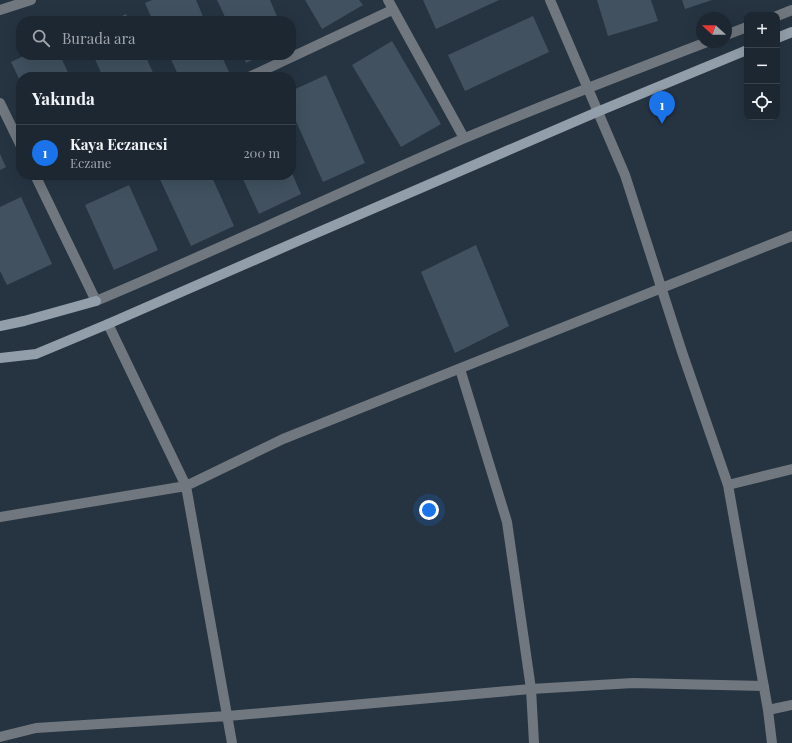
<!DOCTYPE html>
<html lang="tr">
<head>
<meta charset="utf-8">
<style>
  body { margin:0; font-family:"Playfair Display",serif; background:#29333e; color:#f1f3f6 }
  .controls { position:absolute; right:12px; top:12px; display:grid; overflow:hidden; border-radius:8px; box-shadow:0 4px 16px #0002 }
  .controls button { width:36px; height:36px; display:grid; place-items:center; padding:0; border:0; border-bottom:1px solid #3a444d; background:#1c2732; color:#f1f3f6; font:20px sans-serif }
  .compass { position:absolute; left:696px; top:12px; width:36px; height:36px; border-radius:50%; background:#1c2732; box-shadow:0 4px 16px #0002; rotate:291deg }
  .you { position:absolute; left:429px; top:510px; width:14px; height:14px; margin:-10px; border:3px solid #fff; border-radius:50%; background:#1a73e8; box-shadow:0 0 0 6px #1a73e833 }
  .badge { display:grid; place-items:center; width:26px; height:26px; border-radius:50%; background:#1a73e8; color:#fff; font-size:13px; font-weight:700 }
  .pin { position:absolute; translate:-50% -33px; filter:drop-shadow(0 1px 2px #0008) }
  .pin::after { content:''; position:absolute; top:21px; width:14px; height:12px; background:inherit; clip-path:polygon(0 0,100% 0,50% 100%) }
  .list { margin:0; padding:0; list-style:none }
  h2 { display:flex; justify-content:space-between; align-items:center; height:52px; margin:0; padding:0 16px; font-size:17px }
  h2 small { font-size:13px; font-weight:400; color:#a0a5ac }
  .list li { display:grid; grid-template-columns:26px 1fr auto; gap:12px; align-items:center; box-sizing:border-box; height:56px; padding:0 16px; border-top:1px solid #3a444d }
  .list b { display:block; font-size:15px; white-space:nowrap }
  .list p { margin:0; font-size:13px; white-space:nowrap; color:#a0a5ac }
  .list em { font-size:13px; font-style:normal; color:#a0a5ac }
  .icon { flex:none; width:22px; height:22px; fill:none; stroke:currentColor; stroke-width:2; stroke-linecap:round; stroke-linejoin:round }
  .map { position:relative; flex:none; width:792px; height:743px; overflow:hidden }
  .search { position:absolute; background:#1c2732; box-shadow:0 4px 16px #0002; left:16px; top:16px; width:280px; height:44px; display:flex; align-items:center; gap:10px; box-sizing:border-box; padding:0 14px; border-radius:16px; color:#a0a5ac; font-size:15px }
  .panel { position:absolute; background:#1c2732; box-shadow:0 4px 16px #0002; left:16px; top:72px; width:280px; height:108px; border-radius:16px }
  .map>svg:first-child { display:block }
</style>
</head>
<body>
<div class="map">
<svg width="792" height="743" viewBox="0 0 792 743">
  <rect width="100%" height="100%" fill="#263442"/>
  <path fill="#41515f" d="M152,0H196L205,21H153L145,3Z
    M217,0H270L279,21H227Z
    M305,0H359L363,5L322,29Z
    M423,0H499L436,29Z
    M597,0H651L658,21L608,36Z
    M682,0H712L685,9Z
    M126,14L129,21H111Z
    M533,16L549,52L465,91L448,55Z
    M392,41L441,124L401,147L352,65Z
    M26,55H60L70,77H21V83L11,62Z
    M93,55H145L155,77H103Z
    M169,55H221L230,74L223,77H179Z
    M243,55H263L246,63Z
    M326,75L365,163L323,182L291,110V91Z
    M0,154L6,167L0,170Z
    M291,171L301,194L259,214L241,175H291Z
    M158,175H211L234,226L191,246Z
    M129,185L158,250L114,270L85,205Z
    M21,197L52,264L7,285L0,271V207Z
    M476,245L509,326L455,353L421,272Z"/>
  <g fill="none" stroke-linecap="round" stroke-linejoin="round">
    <path stroke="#70777e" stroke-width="10" d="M388,0L464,138
      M550,0L625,175L682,352L728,485L768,710L772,743
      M0,10L31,0
      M777,16L792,10
      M726,35L747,27
      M249,77L392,10
      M0,103L21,146
      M35,175L96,301C220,249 342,191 465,138C545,104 626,73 707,42
      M108,324L186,486L232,743
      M460,369L507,522L531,689L534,743
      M728,485L792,469
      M0,517L186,486L283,439L792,236
      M768,710L792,705
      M0,737L36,728L228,716L531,689L633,683L764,686"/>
    <path stroke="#929ea9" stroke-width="10" d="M777,38L792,32
      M0,326L24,321L96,301
      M0,358L36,354L108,324L298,241L597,112L747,50"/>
  </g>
</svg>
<div class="controls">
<button>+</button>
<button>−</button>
<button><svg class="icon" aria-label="locate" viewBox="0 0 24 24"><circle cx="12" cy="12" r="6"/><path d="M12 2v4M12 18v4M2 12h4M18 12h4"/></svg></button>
</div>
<svg class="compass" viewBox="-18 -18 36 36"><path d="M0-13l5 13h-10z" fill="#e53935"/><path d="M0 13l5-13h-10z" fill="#a0a5ac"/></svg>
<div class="you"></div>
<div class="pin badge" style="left:662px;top:124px">1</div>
<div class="search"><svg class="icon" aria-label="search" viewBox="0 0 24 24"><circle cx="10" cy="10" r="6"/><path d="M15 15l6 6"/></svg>Burada ara</div>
<section class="panel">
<h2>Yakında<small></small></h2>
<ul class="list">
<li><span class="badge">1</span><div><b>Kaya Eczanesi</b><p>Eczane</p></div><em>200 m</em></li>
</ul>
</section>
</div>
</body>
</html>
